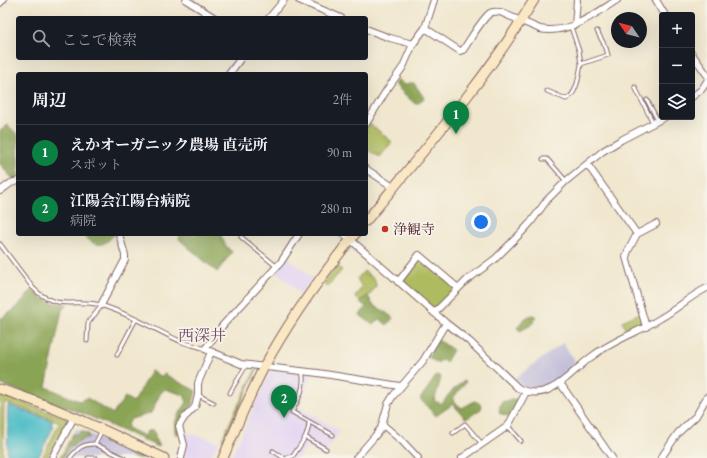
<!DOCTYPE html>
<html lang="ja">
<head>
<meta charset="utf-8">
<style>
  body { margin:0; font-family:"EB Garamond","Noto Serif JP",serif; background:#242831; color:#f1f3f6 }
  .controls { position:absolute; right:12px; top:12px; display:grid; overflow:hidden; border-radius:4px; box-shadow:0 4px 16px #0002 }
  .controls button { width:36px; height:36px; display:grid; place-items:center; padding:0; border:0; border-bottom:1px solid #363941; background:#171b24; color:#f1f3f6; font:20px sans-serif }
  .compass { position:absolute; left:611px; top:12px; width:36px; height:36px; border-radius:50%; background:#171b24; box-shadow:0 4px 16px #0002; rotate:305deg }
  .you { position:absolute; left:481px; top:222px; width:14px; height:14px; margin:-10px; border:3px solid #fff; border-radius:50%; background:#1a73e8; box-shadow:0 0 0 6px #1a73e833 }
  .badge { display:grid; place-items:center; width:26px; height:26px; border-radius:50%; background:#0b8043; color:#fff; font-size:13px; font-weight:700 }
  .pin { position:absolute; translate:-50% -33px; filter:drop-shadow(0 1px 2px #0008) }
  .pin::after { content:''; position:absolute; top:21px; width:14px; height:12px; background:inherit; clip-path:polygon(0 0,100% 0,50% 100%) }
  .list { margin:0; padding:0; list-style:none }
  h2 { display:flex; justify-content:space-between; align-items:center; height:52px; margin:0; padding:0 16px; font-size:17px }
  h2 small { font-size:13px; font-weight:400; color:#9ea1a6 }
  .list li { display:grid; grid-template-columns:26px 1fr auto; gap:12px; align-items:center; box-sizing:border-box; height:56px; padding:0 16px; border-top:1px solid #363941 }
  .list b { display:block; font-size:15px; white-space:nowrap }
  .list p { margin:0; font-size:13px; white-space:nowrap; color:#9ea1a6 }
  .list em { font-size:13px; font-style:normal; color:#9ea1a6 }
  .icon { flex:none; width:22px; height:22px; fill:none; stroke:currentColor; stroke-width:2; stroke-linecap:round; stroke-linejoin:round }
  .map { position:relative; flex:none; width:707px; height:458px; overflow:hidden }
  .search { position:absolute; background:#171b24; box-shadow:0 4px 16px #0002; left:16px; top:16px; width:352px; height:44px; display:flex; align-items:center; gap:10px; box-sizing:border-box; padding:0 14px; border-radius:4px; color:#9ea1a6; font-size:15px }
  .panel { position:absolute; background:#171b24; box-shadow:0 4px 16px #0002; left:16px; top:72px; width:352px; height:164px; border-radius:4px }
  .map>svg:first-child { display:block }
</style>
</head>
<body>
<div class="map">
<svg width="707" height="458" viewBox="0 0 707 458">
  <rect width="100%" height="100%" fill="#f7f3e8"/>
  <filter id="ink" filterUnits="userSpaceOnUse"><feTurbulence type="fractalNoise" baseFrequency=".025" numOctaves="2"/><feDisplacementMap in="SourceGraphic" scale="8" xChannelSelector="R" yChannelSelector="G"/><feConvolveMatrix kernelMatrix="1 2 1 2 8 2 1 2 1" color-interpolation-filters="sRGB"/></filter>
  <filter id="wash" filterUnits="userSpaceOnUse"><feTurbulence type="fractalNoise" baseFrequency=".012" numOctaves="4" result="noise"/><feDisplacementMap in="SourceGraphic" scale="16" xChannelSelector="R" yChannelSelector="G"/><feGaussianBlur stdDeviation="0.9" result="paint"/><feColorMatrix in="noise" values="0 0 0 0 0 0 0 0 0 0 0 0 0 0 0 0 0 1.4 0 .05"/><feComposite in="paint" operator="in"/></filter>
  <g filter="url(#wash)">
    <rect width="100%" height="100%" fill="#f0e7ce"/>
    <path fill="#e2d4f3" d="M286,256L312,278L301,294L275,270Z
      M271,370L313,374L297,406L340,431L322,457L306,446L298,458H231Z
      M185,432L219,442L210,458H188L184,456L187,443Z"/>
    <path fill="#c5c0da" d="M563,343L577,365L557,382L540,390L523,386L514,379Z
      M78,429L144,458H60L75,430Z"/>
    <path fill="#aebc5e" stroke="#7c6e44" d="M369,123L392,142L380,157L366,149V129Z
      M419,259L456,288L434,310L401,281Z
      M337,266L342,270L327,287L323,284Z
      M364,271L375,280L376,286L370,295L359,301L355,297L362,287L357,279Z
      M640,313L643,322L642,325L628,333L622,321Z
      M256,369H257L224,440L222,439Z
      M0,394L66,418L68,421L47,458H42L60,422L4,402L3,458H0Z"/>
    <path fill="#8aa455" stroke="#6a6240" d="M398,80L405,85L409,83H414L424,98L419,103L415,104L394,84Z
      M8,125L18,135V178L14,180L0,164V131Z
      M82,234H115C101,249 96,247 82,234Z
      M180,234H220L226,246L232,252L217,272L179,239Z
      M32,290C42,301 54,304 68,304L62,310L46,387L79,401L87,398L113,414L125,397L133,402L151,371L162,377L164,374L196,391C193,406 185,420 179,433L176,435C171,421 181,413 187,402L184,395L165,389L160,394L151,413L131,419L127,424L129,429L144,436L147,431H153L155,434V439L159,444V447L82,413L0,384V319L14,310Z
      M368,296L373,305L384,311L393,318L387,325L379,318L373,325L360,315L366,307L359,301Z
      M533,315L537,317L531,325L520,331L517,328C521,322 526,316 533,315Z
      M438,340L453,350L446,362L442,360L437,363L428,357Z
      M437,375L440,376L441,378L434,401L442,404L449,394L463,381L466,382L453,398V401L462,408L475,401L482,405L481,409L466,419L453,404L436,416L420,399Z
      M516,399L520,400L511,417L499,413L500,406L502,402Z
      M82,431L89,434L88,436L90,437C77,440 69,446 63,458H60L73,434H78Z
      M104,440L144,458H134L127,453L103,442Z"/>
    <path fill="#4fbdc7" stroke="#4c6e79" d="M8,405L53,421L51,425L54,426L38,458H7Z"/>
  </g>
  <g filter="url(#ink)">
    <g fill="none" stroke-linecap="round" stroke-linejoin="round">
      <defs>
        <path id="lane" d="M571,27L579,51L581,64L608,55L606,48L597,31
          M635,87L653,123
          M547,91L566,99C577,95 579,75 581,64
          M647,100L658,121
          M543,159H547L566,181
          M241,237L276,266
          M0,244L33,288C57,312 74,298 100,305C129,313 155,330 182,342C190,345 198,346 205,349
          M87,341L88,323L102,305
          M117,355L136,319
          M302,371C306,386 299,399 292,412L333,435
          M230,393C235,383 241,375 246,365
          M198,395L214,403
          M508,426L521,441
          M453,433L465,424L482,444
          M305,437L326,449
          M95,444L102,430
          M273,451L284,458
          M70,458C77,449 83,443 95,444L124,458
          M88,458H96
          M287,458L293,456C300,445 309,435 309,422"/>
        <path id="street" d="M186,0L215,18
          M299,0L341,18
          M656,0L665,15
          M0,3L3,0
          M269,18L284,0
          M575,25L577,0
          M425,28L460,51L463,50C470,40 481,20 490,13C493,11 496,12 500,12L540,29C568,35 595,14 617,0
          M366,29L390,38L413,44
          M692,54L707,75
          M229,74L241,58
          M692,97L702,89L707,81
          M366,124L386,91L403,67L413,44L425,28L434,0
          M587,164L637,234L628,251L626,257L646,327
          M366,169L393,187
          M0,191L11,183L18,181
          M299,234L281,262L223,325L205,349L241,364L318,373L400,386
          M344,234L446,323L469,341L518,388C529,394 539,394 550,389C567,381 579,365 594,355C614,340 639,332 661,318C677,309 690,296 707,288
          M637,234L656,224
          M398,282L419,255L458,288
          M101,305L125,260V255L119,234
          M434,313L467,280L495,259L521,233L531,222L547,200L566,181L603,151L621,140L665,117
          M560,383L612,458
          M382,424L403,442L418,458
          M52,458L74,417
          M181,458L184,445L179,426L184,418L195,407L198,395V383L211,352
          M356,458L375,436L381,428L388,404L393,396L423,361L446,323
          M462,458L508,426L526,392
          M661,458L678,433L696,416L707,397"/>
        <path id="secondary" d="M366,221C425,149 486,79 534,0
          M0,389C57,407 110,433 164,458
          M223,458C236,427 249,396 264,367C290,319 321,276 355,234"/>
      </defs>
      <use href="#lane" stroke="#846564" stroke-width="5"/>
      <use href="#street" stroke="#846564" stroke-width="8"/>
      <use href="#secondary" stroke="#846564" stroke-width="11"/>
      <use href="#lane" stroke="#fff" stroke-width="3"/>
      <use href="#street" stroke="#fff" stroke-width="6"/>
      <use href="#secondary" stroke="#fae7c3" stroke-width="9"/>
    </g>
  </g>
  <circle fill="#c8321e" stroke="#f7f3e8" stroke-width="1.5" cx="385" cy="229" r="4"/>
  <g text-anchor="middle" dominant-baseline="central" stroke-width="3.5" stroke-linejoin="round" paint-order="stroke">
    <g font-size="14" fill="#4a1f2b" stroke="#f7f3e8" text-anchor="start">
      <text x="393" y="229">浄観寺</text>
    </g>
    <g font-size="16" fill="#714b69" stroke="#f7f3e8">
      <text x="202" y="335">西深井</text>
    </g>
  </g>
</svg>
<div class="controls">
<button>+</button>
<button>−</button>
<button><svg class="icon" aria-label="layers" viewBox="0 0 24 24"><path d="M12 4l9 5-9 5-9-5zM3 14l9 5 9-5"/></svg></button>
</div>
<svg class="compass" viewBox="-18 -18 36 36"><path d="M0-13l5 13h-10z" fill="#e53935"/><path d="M0 13l5-13h-10z" fill="#9ea1a6"/></svg>
<div class="you"></div>
<div class="pin badge" style="left:456px;top:134px">1</div>
<div class="pin badge" style="left:284px;top:418px">2</div>
<div class="search"><svg class="icon" aria-label="search" viewBox="0 0 24 24"><circle cx="10" cy="10" r="6"/><path d="M15 15l6 6"/></svg>ここで検索</div>
<section class="panel">
<h2>周辺<small>2件</small></h2>
<ul class="list">
<li><span class="badge">1</span><div><b>えかオーガニック農場 直売所</b><p>スポット</p></div><em>90 m</em></li>
<li><span class="badge">2</span><div><b>江陽会江陽台病院</b><p>病院</p></div><em>280 m</em></li>
</ul>
</section>
</div>
</body>
</html>
